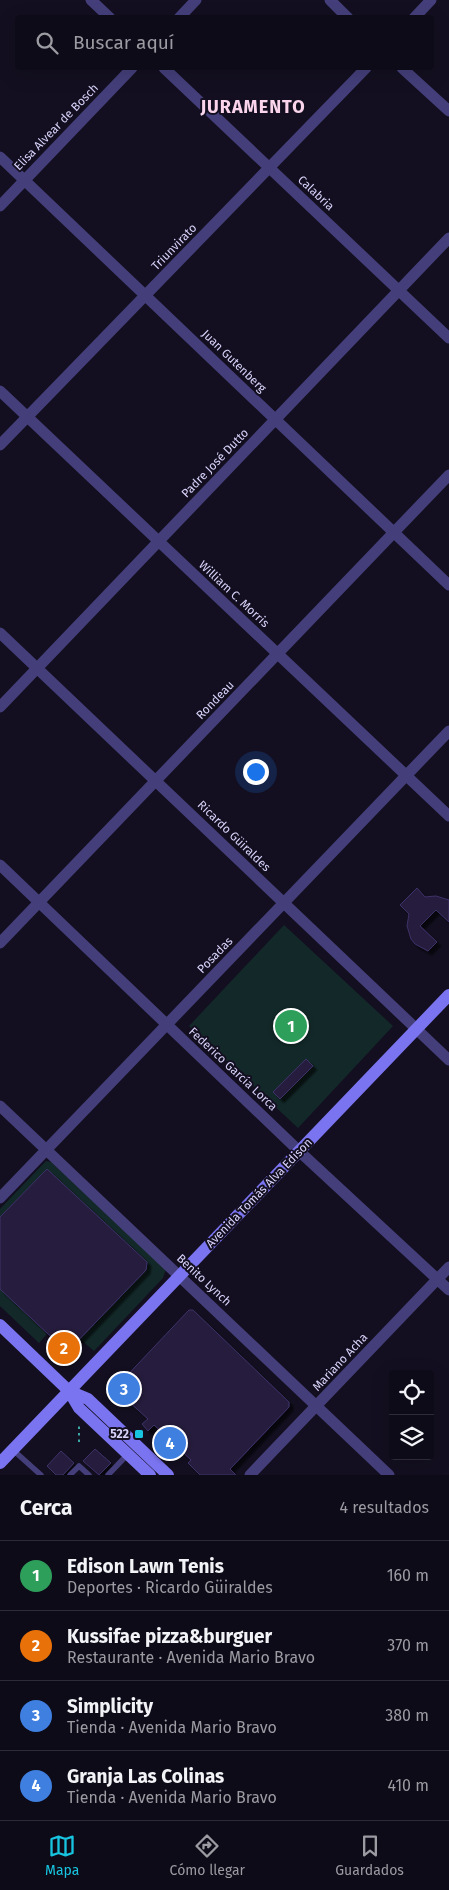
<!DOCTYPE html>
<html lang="es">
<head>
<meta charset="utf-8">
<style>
  body { margin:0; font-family:"Fira Sans",sans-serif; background:#1c1925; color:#f1f3f6 }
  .controls { position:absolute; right:15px; bottom:15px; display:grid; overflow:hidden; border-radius:5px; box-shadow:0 5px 20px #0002 }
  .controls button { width:45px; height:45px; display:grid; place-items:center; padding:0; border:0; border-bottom:1px solid #2e2b37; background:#0e0b18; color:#f1f3f6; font:25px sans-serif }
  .you { position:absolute; left:255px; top:771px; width:18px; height:18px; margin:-12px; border:4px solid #fff; border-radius:50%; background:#1a73e8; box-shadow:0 0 0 8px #1a73e833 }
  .badge { display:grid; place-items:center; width:32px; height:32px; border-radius:50%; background:#18c5e0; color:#fff; font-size:16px; font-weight:700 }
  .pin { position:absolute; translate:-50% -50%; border:2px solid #fff; box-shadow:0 1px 5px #0006 }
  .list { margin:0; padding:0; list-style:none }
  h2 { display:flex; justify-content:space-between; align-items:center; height:65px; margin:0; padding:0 20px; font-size:21px }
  h2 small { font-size:16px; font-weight:400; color:#9b9ba2 }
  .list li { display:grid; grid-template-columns:32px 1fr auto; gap:15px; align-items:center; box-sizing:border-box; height:70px; padding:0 20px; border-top:1px solid #2e2b37 }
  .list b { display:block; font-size:19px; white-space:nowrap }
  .list p { margin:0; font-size:16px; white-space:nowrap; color:#9b9ba2 }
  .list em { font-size:16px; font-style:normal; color:#9b9ba2 }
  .icon { flex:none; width:28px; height:28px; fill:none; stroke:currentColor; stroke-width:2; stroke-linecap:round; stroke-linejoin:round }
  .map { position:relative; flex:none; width:449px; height:1475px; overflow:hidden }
  .search { position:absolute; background:#0e0b18; box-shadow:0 5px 20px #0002; left:15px; right:15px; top:15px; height:55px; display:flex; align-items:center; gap:12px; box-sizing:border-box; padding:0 18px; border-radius:5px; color:#9b9ba2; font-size:19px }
  .sheet { height:345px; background:#0e0b18 }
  nav { display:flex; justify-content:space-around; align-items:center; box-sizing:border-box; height:70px; border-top:1px solid #2e2b37; background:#0e0b18; font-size:14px; color:#9b9ba2 }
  nav a { display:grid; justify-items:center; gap:2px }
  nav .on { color:#18c5e0 }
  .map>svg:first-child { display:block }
</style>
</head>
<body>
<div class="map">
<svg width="449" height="1475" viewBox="0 0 449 1475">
  <defs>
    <filter id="shadow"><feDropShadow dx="4" dy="4" stdDeviation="1" flood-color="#0009"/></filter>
  </defs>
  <rect width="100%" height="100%" fill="#130f20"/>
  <path fill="#132929" d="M284,925L393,1026L298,1128L189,1026Z
    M46,1161L51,1162L166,1269L163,1278L94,1351L80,1339L146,1270L147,1261L47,1169L0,1217V1209Z
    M0,1289L47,1334L39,1343L0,1306Z"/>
  <path fill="#251d3e" stroke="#3e3268" filter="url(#shadow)" d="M417,888L425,897L436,896L449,900V922L436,910L420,926L437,942L428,951L415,944L411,939L407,926L409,914L400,905Z
    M306,1059L313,1066L280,1099L273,1092Z
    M47,1169L147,1262L146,1270L70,1349L63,1348L0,1289V1217Z
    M189,1310H193L289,1402V1407L230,1469L236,1475H200L188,1463L191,1460L154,1425L148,1431L142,1424L148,1419L118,1392L119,1384Z
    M95,1449L111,1463L99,1475L83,1461Z
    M61,1451L74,1463L63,1475H56L47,1466Z"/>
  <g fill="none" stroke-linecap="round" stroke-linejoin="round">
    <path stroke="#3ba6a3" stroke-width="2" stroke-dasharray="2.5 4" stroke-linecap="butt" d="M107,1387H111
      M122,1406L123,1404
      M79,1442V1424"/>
    <path stroke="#443f7a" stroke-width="5.5" d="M13,1450L41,1475
      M70,1475L79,1466L89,1475
      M108,1475L128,1454"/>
    <path stroke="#443f7a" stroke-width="11" d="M91,0L110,18
      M330,0L348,18
      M179,18L196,0
      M414,18L431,0
      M164,68L449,338
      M402,68L449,111
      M0,157L449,585
      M0,206L132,68
      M0,391L449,816
      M0,445L366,68
      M0,633L449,1060
      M0,707L449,238
      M0,865L299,1151L449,1290
      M0,943L449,475
      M0,1106L389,1475
      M0,1198L449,731
      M250,1475L449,1267"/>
    <path stroke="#7b74f0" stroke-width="12" d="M0,1325L69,1391L79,1408L150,1475
      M69,1391L88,1399L168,1475
      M0,1463L449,995"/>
  </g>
  <rect fill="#18c5e0" stroke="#130f20" stroke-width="2" x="134" y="1429" width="10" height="10" rx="2.5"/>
  <g text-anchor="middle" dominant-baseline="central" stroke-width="4" stroke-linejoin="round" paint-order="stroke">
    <g font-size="12" fill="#d8d3fa" stroke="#130f20">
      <text transform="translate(56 127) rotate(-46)">Elisa Alvear de Bosch</text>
      <text transform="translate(316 193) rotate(43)">Calabria</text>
      <text transform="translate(174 247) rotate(-46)">Triunvirato</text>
      <text transform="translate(234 361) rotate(44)">Juan Gutenberg</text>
      <text transform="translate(215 463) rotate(-46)">Padre José Dutto</text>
      <text transform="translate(234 594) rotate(43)">William C. Morris</text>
      <text transform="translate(215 700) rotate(-46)">Rondeau</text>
      <text transform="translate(234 836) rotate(44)">Ricardo Güiraldes</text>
      <text transform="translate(215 955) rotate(-46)">Posadas</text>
      <text transform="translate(233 1069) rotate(43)">Federico García Lorca</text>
      <text transform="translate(259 1193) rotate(-46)">Avenida Tomás Alva Edison</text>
      <text transform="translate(204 1280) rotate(43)">Benito Lynch</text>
      <text transform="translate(340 1362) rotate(-47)">Mariano Acha</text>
    </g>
    <g font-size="12" font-weight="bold" fill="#d8d3fa" stroke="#130f20" text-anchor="end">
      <text x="129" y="1434">522</text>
    </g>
    <g font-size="18" font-weight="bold" letter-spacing="1" fill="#fad4eb" stroke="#130f20">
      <text x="253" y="107">JURAMENTO</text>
    </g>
  </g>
</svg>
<div class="controls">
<button><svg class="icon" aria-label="locate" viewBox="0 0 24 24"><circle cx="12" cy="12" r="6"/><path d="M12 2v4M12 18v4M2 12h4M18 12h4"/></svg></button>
<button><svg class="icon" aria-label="layers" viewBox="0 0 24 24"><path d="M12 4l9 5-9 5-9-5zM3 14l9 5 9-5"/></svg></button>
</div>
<div class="you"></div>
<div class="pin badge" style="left:291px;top:1026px;background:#2e9e5b">1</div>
<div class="pin badge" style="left:64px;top:1348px;background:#e8710a">2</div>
<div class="pin badge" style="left:124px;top:1389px;background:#3f7fe0">3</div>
<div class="pin badge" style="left:170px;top:1443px;background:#3f7fe0">4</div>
<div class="search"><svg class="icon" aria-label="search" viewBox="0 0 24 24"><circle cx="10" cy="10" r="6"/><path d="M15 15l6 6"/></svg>Buscar aquí</div>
</div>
<section class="sheet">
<h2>Cerca<small>4 resultados</small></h2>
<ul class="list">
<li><span class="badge" style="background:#2e9e5b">1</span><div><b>Edison Lawn Tenis</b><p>Deportes · Ricardo Güiraldes</p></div><em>160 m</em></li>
<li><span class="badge" style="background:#e8710a">2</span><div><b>Kussifae pizza&amp;burguer</b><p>Restaurante · Avenida Mario Bravo</p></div><em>370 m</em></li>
<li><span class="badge" style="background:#3f7fe0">3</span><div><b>Simplicity</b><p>Tienda · Avenida Mario Bravo</p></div><em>380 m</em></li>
<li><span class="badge" style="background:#3f7fe0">4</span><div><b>Granja Las Colinas</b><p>Tienda · Avenida Mario Bravo</p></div><em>410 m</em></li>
</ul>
</section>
<nav>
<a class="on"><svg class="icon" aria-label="map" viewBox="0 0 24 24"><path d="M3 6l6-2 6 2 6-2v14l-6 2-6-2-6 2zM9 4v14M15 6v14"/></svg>Mapa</a>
<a><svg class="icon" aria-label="directions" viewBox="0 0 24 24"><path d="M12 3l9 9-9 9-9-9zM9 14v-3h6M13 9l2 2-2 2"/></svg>Cómo llegar</a>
<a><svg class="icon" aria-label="saved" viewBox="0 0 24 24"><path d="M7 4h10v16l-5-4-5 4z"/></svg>Guardados</a>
</nav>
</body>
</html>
